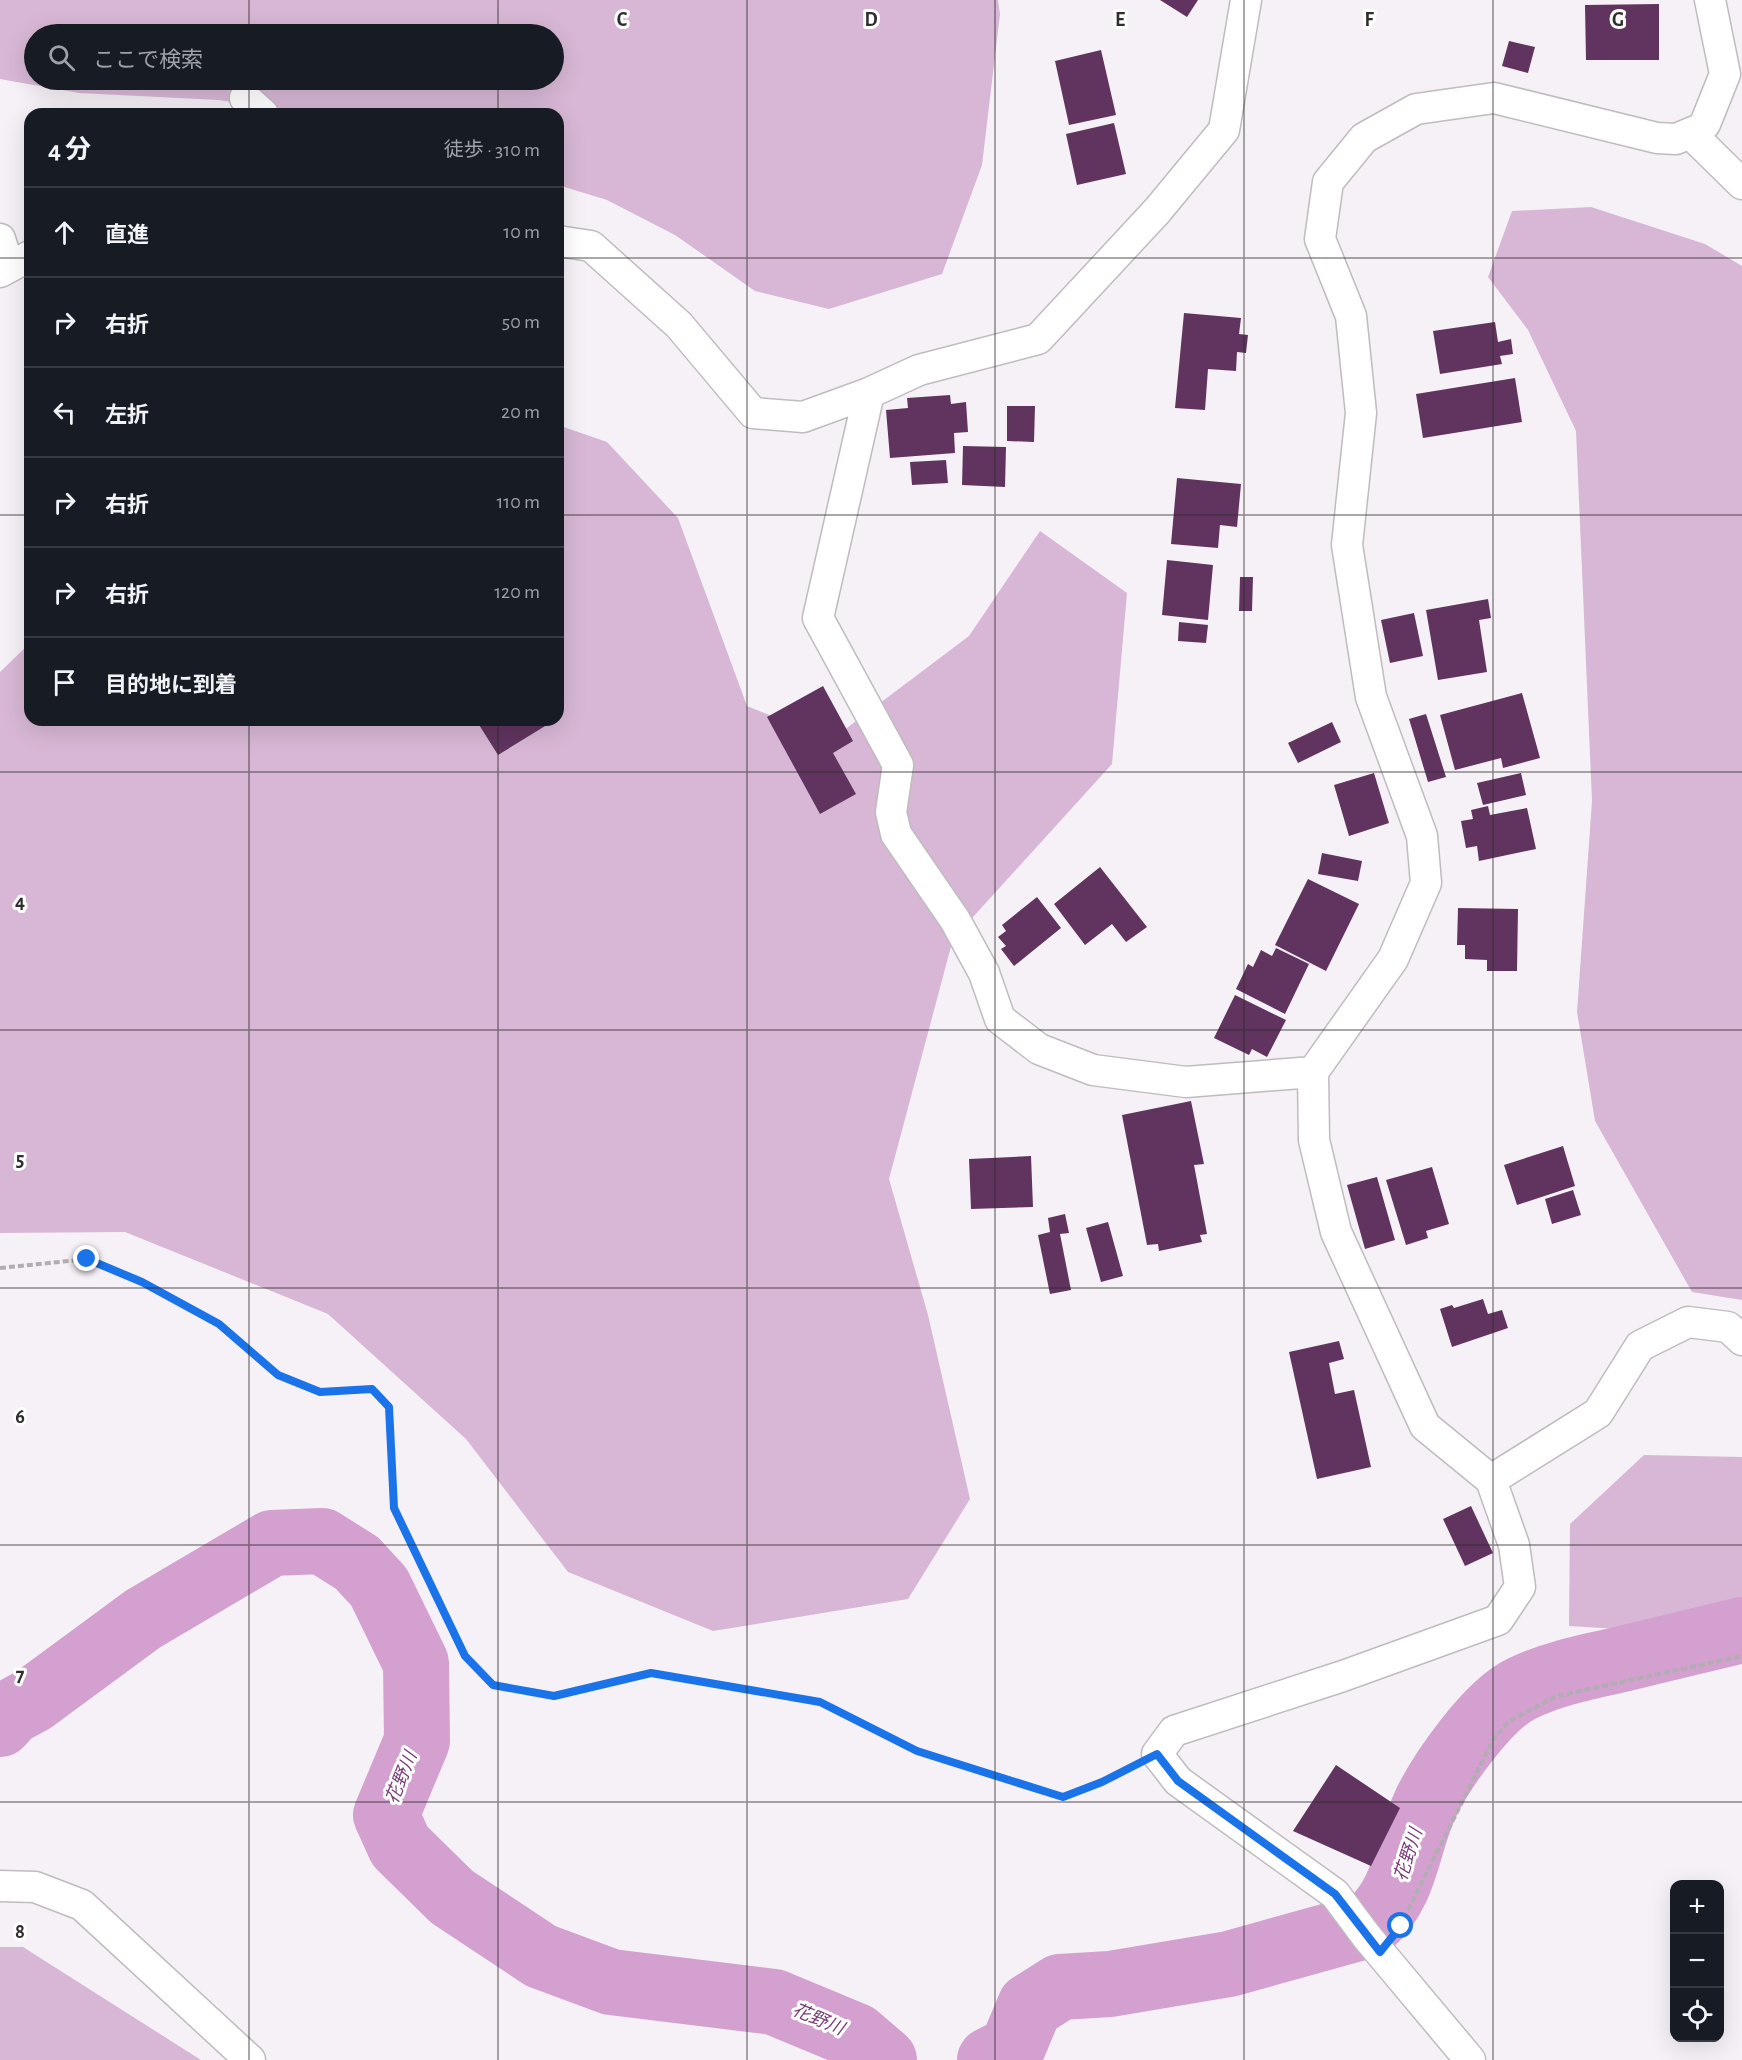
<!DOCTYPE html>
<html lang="ja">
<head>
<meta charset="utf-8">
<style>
  body { margin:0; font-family:"Alegreya Sans","Noto Sans JP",sans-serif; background:#242831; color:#f1f3f6 }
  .controls { position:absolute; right:18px; bottom:18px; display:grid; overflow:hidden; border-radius:12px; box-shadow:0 6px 24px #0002 }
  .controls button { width:54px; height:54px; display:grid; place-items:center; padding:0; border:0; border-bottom:2px solid #363941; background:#171b24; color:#f1f3f6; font:30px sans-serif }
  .stop { position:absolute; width:18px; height:18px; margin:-14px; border:4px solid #1a73e8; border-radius:50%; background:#fff }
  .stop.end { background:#1a73e8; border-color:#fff; box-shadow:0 2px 6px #0008 }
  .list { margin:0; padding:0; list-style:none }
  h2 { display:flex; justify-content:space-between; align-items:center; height:78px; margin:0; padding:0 24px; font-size:26px }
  h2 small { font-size:20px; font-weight:400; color:#9ea1a6 }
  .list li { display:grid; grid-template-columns:39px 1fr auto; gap:18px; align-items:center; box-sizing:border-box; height:90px; padding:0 24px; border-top:2px solid #363941 }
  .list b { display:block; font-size:22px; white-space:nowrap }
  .list em { font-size:20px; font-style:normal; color:#9ea1a6 }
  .icon { flex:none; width:33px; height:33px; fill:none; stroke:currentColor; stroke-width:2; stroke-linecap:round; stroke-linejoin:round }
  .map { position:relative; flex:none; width:1742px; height:2060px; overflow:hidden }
  .search { position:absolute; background:#171b24; box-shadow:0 6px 24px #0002; left:24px; top:24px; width:540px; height:66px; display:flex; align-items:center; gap:15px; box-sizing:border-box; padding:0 21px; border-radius:33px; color:#9ea1a6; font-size:22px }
  .panel { position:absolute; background:#171b24; box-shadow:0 6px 24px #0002; left:24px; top:108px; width:540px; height:618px; border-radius:18px }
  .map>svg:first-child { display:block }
</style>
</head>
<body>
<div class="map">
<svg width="1742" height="2060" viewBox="0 0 1742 2060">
  <rect width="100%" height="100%" fill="#f6f1f6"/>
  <path fill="#d7b7d5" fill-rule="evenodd" d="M0,0H998L1000,14L982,165L942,274L829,309L755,291L675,235L607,200L558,185V114H316L218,100L79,93L0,79ZM34,34H554V80H34Z
    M1591,207L1705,244L1742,266V1300L1692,1292L1595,1121L1577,1012L1592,801L1576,431L1528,330L1488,277L1512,211Z
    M558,425L607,442L678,518L747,706L831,740L969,636L1040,531L1127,593L1112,764L953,939L889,1179L928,1315L970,1499L908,1599L713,1631L568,1572L466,1439L328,1314L125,1232L0,1233V672L30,643V720H558Z
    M1644,1455L1742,1457V1600L1680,1621L1636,1630L1569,1626L1570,1524Z
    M0,1947H23L201,2060H0Z"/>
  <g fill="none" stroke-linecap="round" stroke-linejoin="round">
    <path stroke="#d3a0d0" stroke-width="66" d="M0,1724L11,1712L33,1700L143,1619L272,1543L322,1541L357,1563L379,1587L416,1663L417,1741L386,1815L400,1846L452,1897L541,1956L611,1982L774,2002L856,2036L884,2060
      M990,2060L1012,2049L1030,2006L1060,1987L1110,1984L1229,1964L1369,1925C1408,1890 1405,1848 1426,1803C1442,1770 1488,1705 1521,1689C1551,1674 1586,1667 1618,1660C1659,1650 1701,1640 1742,1630"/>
  </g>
  <path fill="#60345f" d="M1160,0H1198L1187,17Z
    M1659,4V60H1586L1585,5Z
    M1509,41L1535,47L1528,73L1502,66Z
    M1101,50L1116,115L1069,125L1055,61Z
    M1114,123L1126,174L1077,185L1066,134Z
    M1184,313L1241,318L1239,334L1248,335L1246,353L1237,352L1236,371L1208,369L1205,410L1175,408Z
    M1495,322L1498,342L1511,339L1513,354L1500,356L1502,364L1440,374L1433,331Z
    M1515,378L1522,422L1423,438L1416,394Z
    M950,395L951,404L966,402L968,432L954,433L955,453L890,458L886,410L908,408L907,398Z
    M1007,406H1035L1034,442L1007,441Z
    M963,446L1006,447L1005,487L962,485Z
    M946,460L948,483L912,485L910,462Z
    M1177,478L1241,484L1237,527L1220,525L1218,548L1171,544Z
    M1167,560L1213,565L1208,620L1162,615Z
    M1240,577H1253L1252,611H1239Z
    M1488,599L1491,618L1479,620L1487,672L1438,680L1426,610Z
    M1414,613L1423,656L1390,663L1381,620Z
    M1179,622L1208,625L1206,643L1178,641Z
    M823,686L853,741L833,753L856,794L820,814L767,717Z
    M1522,693L1540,758L1503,768L1501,758L1455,770L1440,715Z
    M1426,714L1446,777L1428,782L1409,719Z
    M476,720H555L498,755Z
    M1332,722L1341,742L1298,763L1288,743Z
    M1374,773L1389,823L1349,836L1334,785Z
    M1521,773L1526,795L1483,805L1477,783Z
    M1488,806L1490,815L1527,808L1536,849L1479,861L1477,846L1466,848L1461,821L1473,819L1471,810Z
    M1322,853L1362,861L1358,881L1318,874Z
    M1100,867L1147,927L1126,942L1112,924L1085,945L1054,904Z
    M1308,879L1359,904L1326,971L1275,945Z
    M1037,897L1061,928L1014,966L1001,949L1006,946L998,937L1006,931L1002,925Z
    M1458,908L1518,909L1517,971H1487V960L1465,959V945H1457Z
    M1276,948L1309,964L1285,1014L1236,989L1248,964L1253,967L1261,950L1272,956Z
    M1235,995L1286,1020L1267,1057L1252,1049L1249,1055L1214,1038Z
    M1191,1101L1204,1164L1194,1165L1207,1234L1200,1235L1202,1242L1159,1251L1158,1244L1147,1245L1122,1115Z
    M1563,1146L1575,1186L1517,1205L1504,1165Z
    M1031,1156L1033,1207L971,1209L969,1159Z
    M1432,1167L1449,1224L1426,1231L1428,1238L1406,1245L1386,1180Z
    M1377,1177L1395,1240L1365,1249L1347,1185Z
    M1573,1190L1581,1215L1552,1224L1545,1199Z
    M1065,1214L1069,1233L1060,1234L1071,1290L1050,1294L1038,1235L1050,1232L1048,1218Z
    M1108,1222L1123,1276L1101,1282L1086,1228Z
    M1483,1299L1488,1314L1502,1310L1508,1328L1452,1347L1440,1309L1452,1305L1454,1308Z
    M1339,1341L1344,1359L1329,1363L1335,1394L1354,1390L1371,1467L1317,1479L1289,1352Z
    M1471,1506L1493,1553L1465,1566L1443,1519Z
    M1336,1765L1400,1808L1371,1866L1293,1831Z"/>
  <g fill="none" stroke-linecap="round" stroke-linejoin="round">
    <defs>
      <path id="street" d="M245,98L263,114
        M1692,135L1742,184
        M0,239L9,267
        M558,241L591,246L679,325L753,413L803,417L869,393L919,370L1038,339L1157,211L1224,130L1246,0
        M0,272L30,256
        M869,393L818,618L898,765L891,812L896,834L955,920L984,973L1000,1019L1039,1049L1093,1070L1186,1082L1313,1072
        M1491,1480L1598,1413L1640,1346L1688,1322L1728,1327L1742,1340
        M0,1886L35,1887L82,1905L250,2060
        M1470,2060L1367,1937L1335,1894L1178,1781L1157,1754L1174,1731L1343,1676L1498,1620L1520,1587L1514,1545L1491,1480L1425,1426L1336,1232L1314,1140L1313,1072L1393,959L1426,883L1422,836L1371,697L1347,545L1361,413L1351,316L1320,239L1328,182L1364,138L1416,109L1494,98L1657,138L1676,139L1700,129L1705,124L1725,74L1710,0"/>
    </defs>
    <use href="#street" stroke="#bfbbbf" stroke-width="33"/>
    <path stroke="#b1adb0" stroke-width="4" stroke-dasharray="6 3" stroke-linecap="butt" d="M0,1268L88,1259L142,1282L219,1324L278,1375L320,1392L372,1389L389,1408L394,1508L465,1656L493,1685L554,1696L651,1673L820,1702L917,1751L1063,1797L1102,1782L1128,1769
      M1400,1926L1493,1740L1508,1722L1557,1696L1742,1656"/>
    <use href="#street" stroke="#fff" stroke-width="30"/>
  </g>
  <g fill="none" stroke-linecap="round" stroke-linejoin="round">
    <path stroke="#1a73e8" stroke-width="8" d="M87,1259L142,1282L219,1324L278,1375L320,1392L372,1389L389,1407L394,1508L465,1656L493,1685L554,1696L651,1673L820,1702L917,1751L1063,1797L1102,1782L1157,1754L1178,1781L1335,1894L1380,1952L1401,1926"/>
  </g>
  <path fill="none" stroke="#2f2d2e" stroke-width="1.5" stroke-opacity="0.55" d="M249,0V34M498,0V34M747,0V2060M995,0V2060M1244,0V2060M1493,0V2060M249,80V114M498,80V114M0,258H30M558,258H1742M0,515H30M558,515H1742M249,720V2060M498,720V2060M0,772H1742M0,1030H1742M0,1288H1742M0,1545H1742M0,1802H1742"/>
  <g text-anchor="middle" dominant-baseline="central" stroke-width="6" stroke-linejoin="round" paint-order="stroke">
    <g font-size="18" font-style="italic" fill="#773a76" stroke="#fff">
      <text transform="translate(402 1778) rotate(-68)">花野川</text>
      <text transform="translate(1409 1855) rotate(-72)">花野川</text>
      <text transform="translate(818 2020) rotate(23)">花野川</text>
    </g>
  </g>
  <g font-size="20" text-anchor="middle" font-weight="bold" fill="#2f2d2e" stroke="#fff" stroke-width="6" stroke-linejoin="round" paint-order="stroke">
    <text x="622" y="26">C</text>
    <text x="871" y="26">D</text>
    <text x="1120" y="26">E</text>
    <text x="1369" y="26">F</text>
    <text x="1618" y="26">G</text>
    <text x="20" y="908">4</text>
    <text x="20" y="1166">5</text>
    <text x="20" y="1423">6</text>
    <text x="20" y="1681">7</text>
    <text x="20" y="1938">8</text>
  </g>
</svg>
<div class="controls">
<button>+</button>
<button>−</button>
<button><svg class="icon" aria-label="locate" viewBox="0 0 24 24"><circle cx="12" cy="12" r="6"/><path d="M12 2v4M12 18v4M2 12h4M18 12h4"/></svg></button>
</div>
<div class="stop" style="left:1401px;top:1926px"></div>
<div class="stop end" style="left:87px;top:1259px"></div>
<div class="search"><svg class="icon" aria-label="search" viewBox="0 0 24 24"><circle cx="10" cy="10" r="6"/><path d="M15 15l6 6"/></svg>ここで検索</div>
<section class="panel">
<h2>4 分<small>徒歩 · 310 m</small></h2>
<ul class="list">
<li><svg class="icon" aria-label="ahead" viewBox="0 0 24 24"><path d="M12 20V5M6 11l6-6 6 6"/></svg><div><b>直進</b></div><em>10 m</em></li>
<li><svg class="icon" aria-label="right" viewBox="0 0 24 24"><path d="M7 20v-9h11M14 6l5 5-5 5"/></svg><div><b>右折</b></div><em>50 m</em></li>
<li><svg class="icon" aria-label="left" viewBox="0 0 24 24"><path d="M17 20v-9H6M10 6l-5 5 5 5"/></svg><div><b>左折</b></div><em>20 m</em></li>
<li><svg class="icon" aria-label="right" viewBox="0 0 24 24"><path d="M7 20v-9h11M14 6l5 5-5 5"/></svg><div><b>右折</b></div><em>110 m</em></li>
<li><svg class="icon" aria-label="right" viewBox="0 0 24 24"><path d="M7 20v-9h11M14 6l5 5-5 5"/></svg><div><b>右折</b></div><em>120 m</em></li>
<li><svg class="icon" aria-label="arrive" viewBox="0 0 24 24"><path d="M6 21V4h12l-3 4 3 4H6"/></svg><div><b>目的地に到着</b></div></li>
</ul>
</section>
</div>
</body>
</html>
